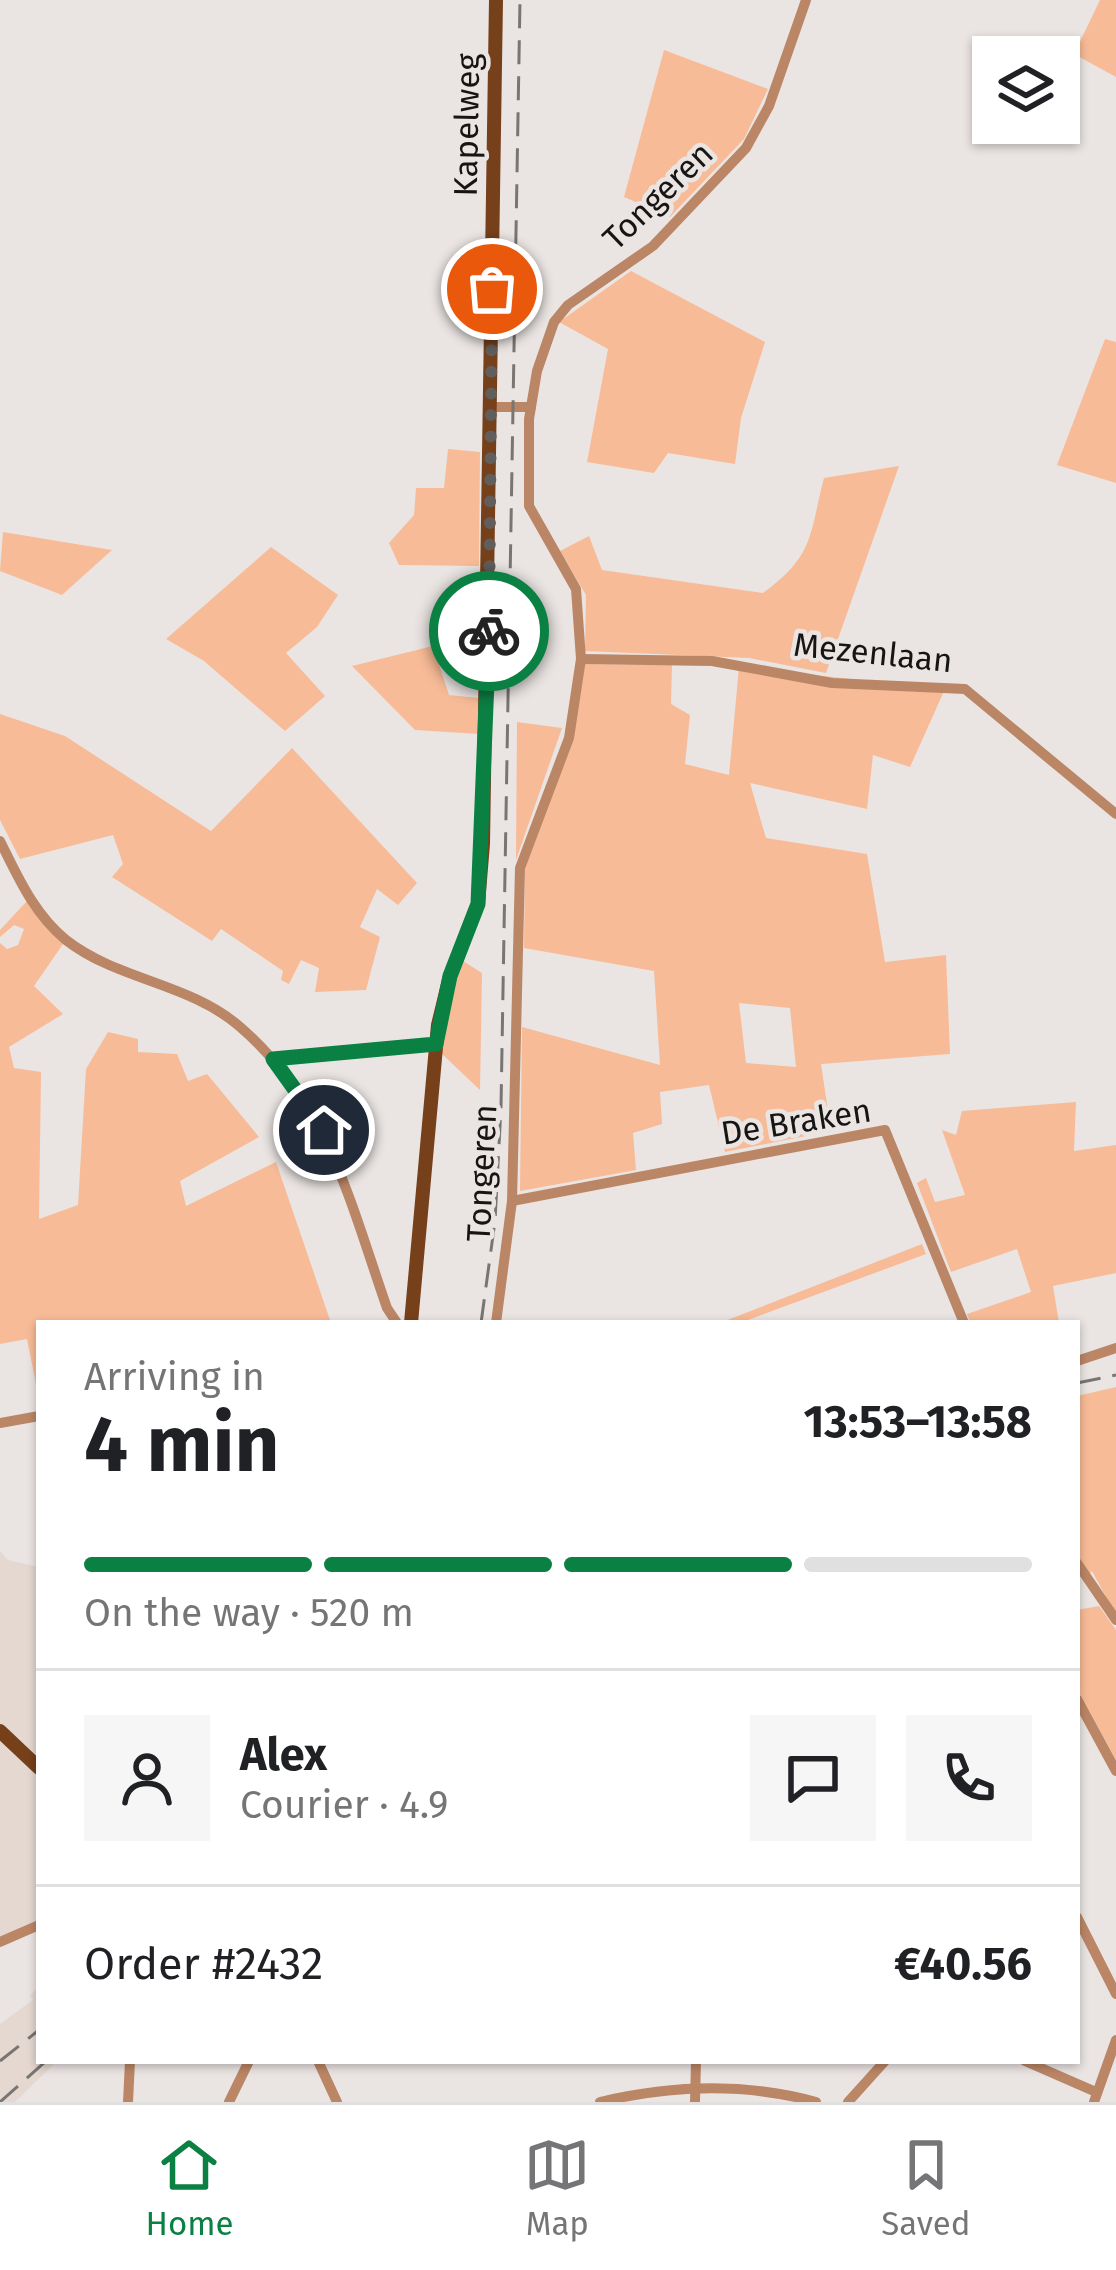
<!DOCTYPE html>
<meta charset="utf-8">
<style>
:root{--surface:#fff;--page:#f6f6f6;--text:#202124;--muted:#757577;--line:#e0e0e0;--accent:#0b8043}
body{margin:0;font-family:"Fira Sans",sans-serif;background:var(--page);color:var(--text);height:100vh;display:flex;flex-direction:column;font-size:45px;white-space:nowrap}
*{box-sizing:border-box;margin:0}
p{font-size:39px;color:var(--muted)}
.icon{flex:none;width:66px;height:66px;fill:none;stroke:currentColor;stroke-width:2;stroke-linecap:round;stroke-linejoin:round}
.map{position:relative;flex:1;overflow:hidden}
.details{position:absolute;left:36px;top:1320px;width:1044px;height:744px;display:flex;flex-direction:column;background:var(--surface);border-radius:0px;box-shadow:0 3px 9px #0004}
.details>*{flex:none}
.controls{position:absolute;left:972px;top:36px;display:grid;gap:24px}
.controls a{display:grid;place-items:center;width:108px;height:108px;border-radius:0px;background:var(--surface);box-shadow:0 3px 9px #0004;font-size:60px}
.pin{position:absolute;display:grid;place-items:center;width:102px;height:102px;color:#fff;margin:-51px;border:6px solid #fff;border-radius:50%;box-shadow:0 3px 12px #0007}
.courier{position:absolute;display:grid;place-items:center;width:120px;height:120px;margin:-60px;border:9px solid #0b8043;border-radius:50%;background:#fff;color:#222;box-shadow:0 3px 15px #0007}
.summary em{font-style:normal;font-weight:700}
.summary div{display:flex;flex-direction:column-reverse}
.summary{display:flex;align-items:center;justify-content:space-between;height:204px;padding:0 48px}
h1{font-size:78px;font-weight:700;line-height:90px}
.bar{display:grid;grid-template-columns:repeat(4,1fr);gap:18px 12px;align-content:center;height:144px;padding:0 48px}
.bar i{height:15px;border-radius:9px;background:var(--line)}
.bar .on{background:var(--accent)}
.bar p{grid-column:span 4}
.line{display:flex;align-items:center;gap:30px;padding:0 48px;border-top:3px solid var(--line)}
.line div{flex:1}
.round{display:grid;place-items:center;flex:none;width:126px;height:126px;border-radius:0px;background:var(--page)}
.tabs{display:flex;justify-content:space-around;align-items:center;height:168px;border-top:3px solid var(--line);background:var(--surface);font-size:33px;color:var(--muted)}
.tabs a{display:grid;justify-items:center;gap:6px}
.tabs .on{color:var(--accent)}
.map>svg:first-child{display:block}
.built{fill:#e4d8d1}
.green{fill:#f8bb97;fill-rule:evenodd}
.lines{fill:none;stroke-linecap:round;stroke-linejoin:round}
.minor{stroke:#bb8666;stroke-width:10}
.major{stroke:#76401b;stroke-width:14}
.rail{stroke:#787573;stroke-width:3;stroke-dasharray:24 12;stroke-linecap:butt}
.done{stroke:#615e5c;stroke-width:12;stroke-dasharray:0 21.6}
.route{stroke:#0b8043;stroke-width:15}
.labels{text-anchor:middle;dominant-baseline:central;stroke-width:9;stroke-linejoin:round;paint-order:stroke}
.street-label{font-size:33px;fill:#171514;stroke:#eae5e3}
</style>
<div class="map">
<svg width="1116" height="2102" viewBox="0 0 1116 2102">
<rect width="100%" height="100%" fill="#eae5e3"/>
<!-- built -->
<g class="built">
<polygon points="0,1551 8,1560 39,1567 39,1921 0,1939"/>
<polygon points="39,1987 39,2061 57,2061 15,2102 0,2102 0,2024 33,2000 30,1995"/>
</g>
<!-- green -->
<g class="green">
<polygon points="1100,0 1116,0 1116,77 1074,54"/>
<polygon points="664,50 768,89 744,139 670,217 624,197"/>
<polygon points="631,271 765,342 741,418 735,464 668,453 654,473 587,462 608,349 559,322"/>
<polygon points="1105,339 1116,342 1116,483 1057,465"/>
<polygon points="448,449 480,452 479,566 399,565 389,543 414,515 416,488 444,488"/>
<path d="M899,466L826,673L749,658L585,651L586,595L560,551L589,536L602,570L763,593C815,555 809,535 824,478Z"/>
<polygon points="3,532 112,550 62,595 0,571"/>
<polygon points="271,547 338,595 317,627 286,653 325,696 285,731 204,661 166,639"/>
<polygon points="433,646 449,695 479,698 479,734 415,730 352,666"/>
<path d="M585,664L672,665L671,704L690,715L685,764L729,775L739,667L945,689L910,767L873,755L867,809L750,783L766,838L867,854L885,962L946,955L950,1054L821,1064L831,1131L725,1152L709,1085L660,1092L662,1124L633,1133L636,1170L520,1191L522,1027L660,1065L654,971L524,948L525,861L571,746ZM739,1003L790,1008L796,1067L746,1063Z"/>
<polygon points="0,714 65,736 211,831 292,748 417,883 398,905 377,889 360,927 380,937 366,990 315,992 319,968 301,960 289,984 281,980 283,971 221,929 212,941 112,877 123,864 113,835 20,859 0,820"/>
<polygon points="517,722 562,728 516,860"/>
<polygon points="28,900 63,944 34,986 63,1014 9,1047 14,1068 41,1072 39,1219 78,1205 86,1069 108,1032 138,1039 138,1052 177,1054 188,1081 207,1074 259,1137 180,1181 186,1206 276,1162 331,1323 39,1323 39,1399 27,1339 0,1344 0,943 7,949 18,945 24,929 14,925 0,937 0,930"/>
<polygon points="460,959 482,973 480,1090 441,1053 447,1000"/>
<polygon points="1076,1102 1074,1151 1116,1145 1116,1273 1053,1286 1059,1323 970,1323 967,1314 1031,1292 1017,1249 951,1272 917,1183 926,1178 935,1202 965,1195 942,1130 956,1135 962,1111"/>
<polygon points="922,1244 926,1254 740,1323 720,1323"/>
<polygon points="1116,1387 1116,1615 1092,1571 1088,1576 1077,1559 1077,1396"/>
<polygon points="1099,1606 1116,1630 1116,1760 1077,1688 1077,1610"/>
</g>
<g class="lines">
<!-- minor -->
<g class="minor">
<polyline points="491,407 531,407"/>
<polyline points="581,659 712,661 832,683 965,689 1116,814"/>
<path d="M0,841C18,877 34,914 66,940C117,980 189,983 239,1026C328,1102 350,1202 387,1308L397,1323"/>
<polyline points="273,1059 436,1044"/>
<polyline points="512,1201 885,1130 964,1323"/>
<polyline points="496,1323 512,1201 520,868 569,738 581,659 576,589 529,506 529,419 537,371 554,322 568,305 653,246 746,148 769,106 806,0"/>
<polyline points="1077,1361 1116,1348"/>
<polyline points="0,1423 39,1416"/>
<polyline points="1077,1563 1116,1620"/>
<polyline points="1077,1699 1116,1771"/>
<polyline points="1077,1917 1116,1994"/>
<polyline points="0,1942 39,1925"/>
<polyline points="318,2061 337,2102"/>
<polyline points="1025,2061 1096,2092"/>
<polyline points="128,2102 130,2061"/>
<polyline points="229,2102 249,2061"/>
<path d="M600,2102C672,2085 743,2082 816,2102"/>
<polyline points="695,2102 696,2061"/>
<polyline points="848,2102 885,2061"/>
<polyline points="1094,2102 1116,2040"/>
</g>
<!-- major -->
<g class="major">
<polyline points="411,1323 438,1025 450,976 478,904 483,844 496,0"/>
<polyline points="0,1731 39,1768"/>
</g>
<!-- rail -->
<g class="rail">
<polyline points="481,1323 495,1221 501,1107 520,0"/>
<polyline points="1077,1383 1116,1375"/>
<polyline points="0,2061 39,2030"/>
<polyline points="0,2102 46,2061"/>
</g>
</g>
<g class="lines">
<!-- done -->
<polyline class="done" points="489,631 492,289"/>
<!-- route -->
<polyline class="route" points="324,1130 273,1059 436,1044 450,976 478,904 489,631"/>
</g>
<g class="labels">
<!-- street labels -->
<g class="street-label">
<text transform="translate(467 125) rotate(-89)">Kapelweg</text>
<text transform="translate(658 196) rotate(-44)">Tongeren</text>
<text transform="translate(873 653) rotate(6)">Mezenlaan</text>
<text transform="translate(796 1122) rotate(-9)">De Braken</text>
<text transform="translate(482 1173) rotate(-87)">Tongeren</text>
</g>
</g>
</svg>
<div class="controls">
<a><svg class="icon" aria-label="layers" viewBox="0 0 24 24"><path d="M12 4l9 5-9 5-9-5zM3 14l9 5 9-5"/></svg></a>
</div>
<div class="pin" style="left:492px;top:289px;background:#ea580c"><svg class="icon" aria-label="bag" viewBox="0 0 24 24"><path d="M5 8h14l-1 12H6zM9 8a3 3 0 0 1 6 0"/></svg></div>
<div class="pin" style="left:324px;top:1130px;background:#1f2937"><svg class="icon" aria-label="home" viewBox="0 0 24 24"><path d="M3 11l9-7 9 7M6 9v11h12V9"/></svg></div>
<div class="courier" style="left:489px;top:631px"><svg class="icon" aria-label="bike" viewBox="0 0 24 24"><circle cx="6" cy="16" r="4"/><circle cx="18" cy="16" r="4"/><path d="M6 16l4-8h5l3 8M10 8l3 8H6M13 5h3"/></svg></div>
<section class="details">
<div class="summary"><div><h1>4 min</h1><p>Arriving in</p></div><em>13:53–13:58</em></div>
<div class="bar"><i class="on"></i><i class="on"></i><i class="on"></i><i></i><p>On the way · 520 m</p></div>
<div class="line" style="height:216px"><a class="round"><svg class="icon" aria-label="person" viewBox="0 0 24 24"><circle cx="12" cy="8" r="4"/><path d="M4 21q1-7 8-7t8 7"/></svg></a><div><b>Alex</b><p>Courier · 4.9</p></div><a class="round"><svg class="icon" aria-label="chat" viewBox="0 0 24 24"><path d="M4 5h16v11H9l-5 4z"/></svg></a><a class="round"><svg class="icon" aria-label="phone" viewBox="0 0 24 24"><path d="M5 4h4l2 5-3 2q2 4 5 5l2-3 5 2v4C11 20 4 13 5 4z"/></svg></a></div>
<div class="line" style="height:156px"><div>Order #2432</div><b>€40.56</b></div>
</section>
</div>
<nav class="tabs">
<a class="on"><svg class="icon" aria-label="home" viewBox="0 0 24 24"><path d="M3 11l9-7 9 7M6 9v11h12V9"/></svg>Home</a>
<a><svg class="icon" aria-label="map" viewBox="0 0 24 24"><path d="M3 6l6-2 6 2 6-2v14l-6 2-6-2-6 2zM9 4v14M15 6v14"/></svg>Map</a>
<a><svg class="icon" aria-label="saved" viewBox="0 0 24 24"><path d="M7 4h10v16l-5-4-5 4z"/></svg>Saved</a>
</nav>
